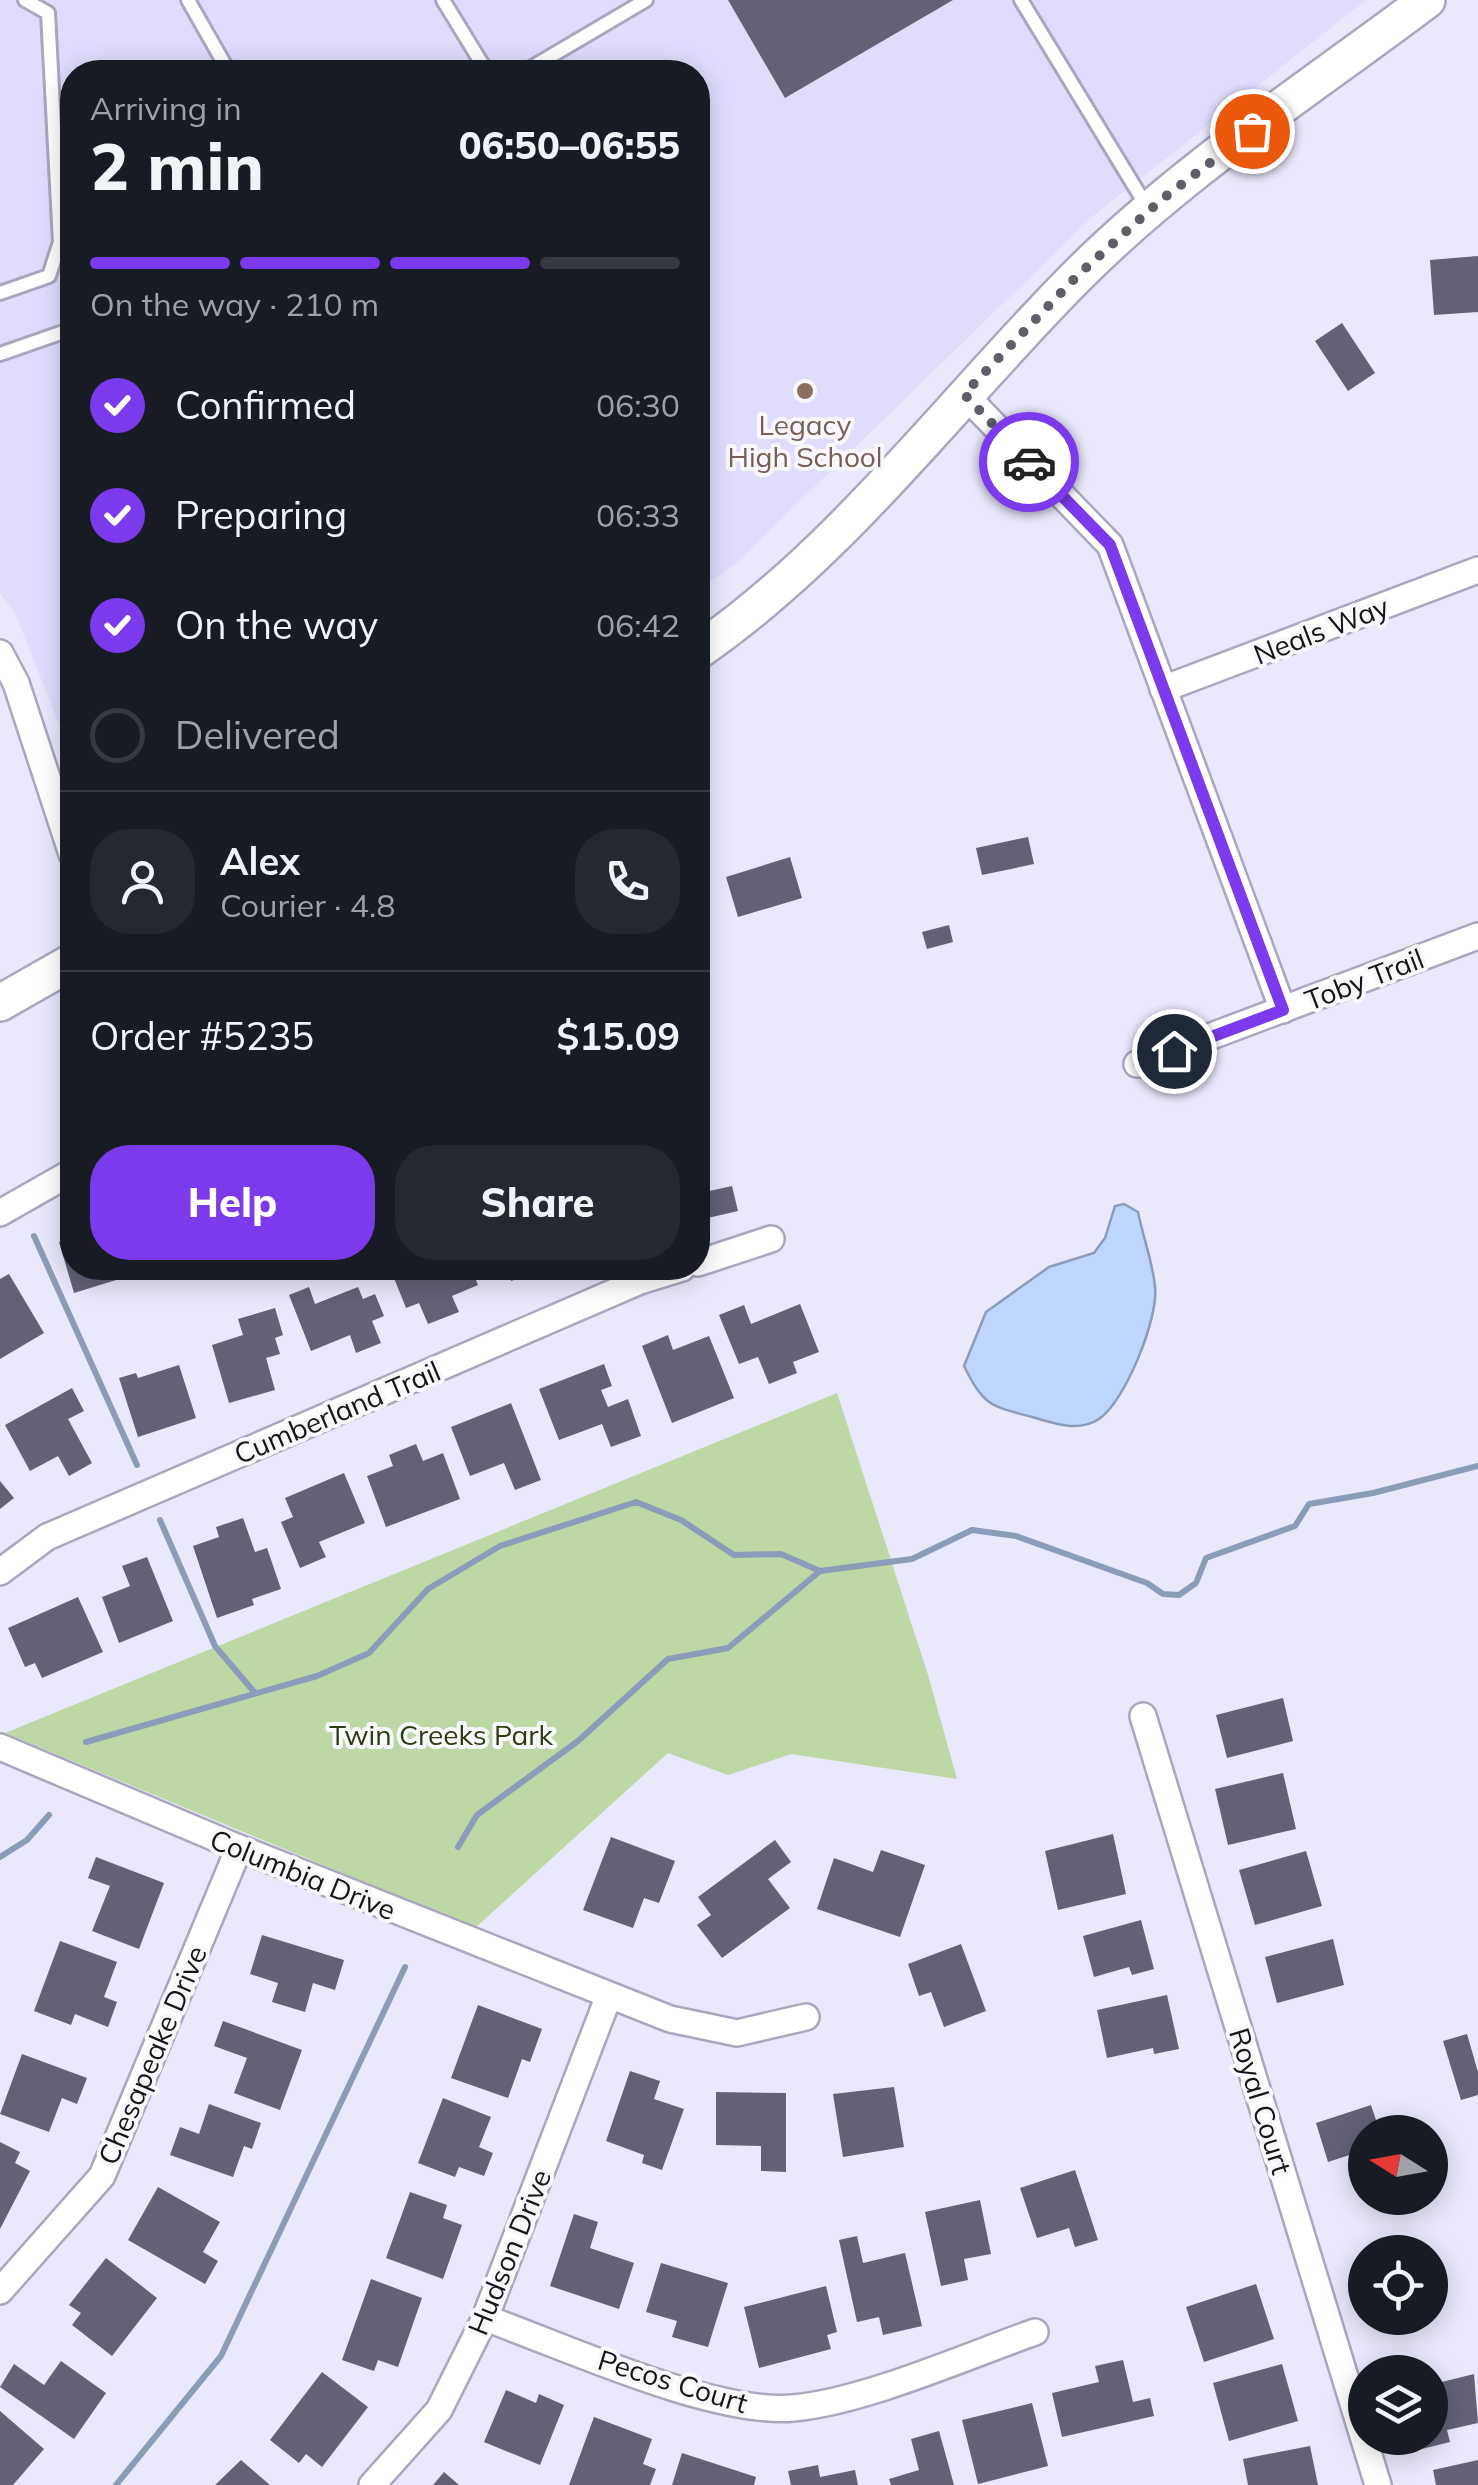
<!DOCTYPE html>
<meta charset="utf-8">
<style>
:root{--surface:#171b24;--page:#242831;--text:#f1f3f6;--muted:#9ea1a6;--line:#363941;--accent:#7c3aed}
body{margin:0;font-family:Mulish,sans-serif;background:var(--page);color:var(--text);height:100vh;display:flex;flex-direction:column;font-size:38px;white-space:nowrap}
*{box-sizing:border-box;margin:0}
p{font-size:32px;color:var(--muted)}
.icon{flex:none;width:55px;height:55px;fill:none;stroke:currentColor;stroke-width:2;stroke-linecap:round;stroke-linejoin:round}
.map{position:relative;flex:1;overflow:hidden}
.drawer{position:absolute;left:60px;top:60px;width:650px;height:1220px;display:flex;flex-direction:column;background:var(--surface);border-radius:40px;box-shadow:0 5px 25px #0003}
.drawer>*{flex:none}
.needle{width:65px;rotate:281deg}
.controls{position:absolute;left:1348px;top:2115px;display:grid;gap:20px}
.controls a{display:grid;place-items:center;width:100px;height:100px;border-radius:50%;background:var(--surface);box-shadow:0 5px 25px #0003;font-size:50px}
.pin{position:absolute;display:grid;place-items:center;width:85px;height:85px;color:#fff;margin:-42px;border:5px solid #fff;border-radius:50%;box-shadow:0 2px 10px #0007}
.courier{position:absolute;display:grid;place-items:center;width:100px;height:100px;margin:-50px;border:8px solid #7c3aed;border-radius:50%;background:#fff;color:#222;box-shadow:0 2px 12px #0007}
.headline em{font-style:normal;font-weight:800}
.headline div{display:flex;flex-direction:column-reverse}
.headline{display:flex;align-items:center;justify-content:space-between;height:170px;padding:0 30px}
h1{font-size:65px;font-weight:800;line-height:75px}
.bar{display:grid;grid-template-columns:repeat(4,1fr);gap:15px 10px;align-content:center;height:120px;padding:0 30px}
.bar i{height:12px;border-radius:8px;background:var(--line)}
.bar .active{background:var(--accent)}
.bar p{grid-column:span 4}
.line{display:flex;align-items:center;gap:25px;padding:0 30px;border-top:2px solid var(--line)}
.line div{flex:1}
.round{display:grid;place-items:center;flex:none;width:105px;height:105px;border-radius:40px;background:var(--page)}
ol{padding:0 30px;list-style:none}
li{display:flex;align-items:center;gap:30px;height:110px}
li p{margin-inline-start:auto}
li .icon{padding:10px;border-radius:50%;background:var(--accent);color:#fff;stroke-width:4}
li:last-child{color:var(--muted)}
li i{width:55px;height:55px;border:5px solid var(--line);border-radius:50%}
.button{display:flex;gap:20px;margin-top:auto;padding:20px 30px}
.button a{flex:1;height:115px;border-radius:40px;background:var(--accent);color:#fff;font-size:40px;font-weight:800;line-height:115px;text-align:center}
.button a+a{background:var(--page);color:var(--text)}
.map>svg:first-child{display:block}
.built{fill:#e0dcfd}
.green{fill:#bdd7a5}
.water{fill:#bed5fd;stroke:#8b9bba;stroke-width:2.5}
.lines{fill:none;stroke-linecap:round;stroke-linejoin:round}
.stream{stroke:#8b9bba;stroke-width:6}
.building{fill:#636176}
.lane-casing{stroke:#a9a6be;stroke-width:18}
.street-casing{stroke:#a9a6be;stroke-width:30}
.secondary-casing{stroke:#a9a6be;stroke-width:40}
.lane{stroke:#fff;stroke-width:12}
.street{stroke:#fff;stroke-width:25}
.secondary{stroke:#fff;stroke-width:35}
.done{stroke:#605e6b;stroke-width:10;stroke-dasharray:0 18}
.route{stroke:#7c3aed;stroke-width:12}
.education-dot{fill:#8d6e63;stroke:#f8f7fc;stroke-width:4}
.labels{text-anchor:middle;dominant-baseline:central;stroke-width:8;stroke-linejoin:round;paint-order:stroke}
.education-label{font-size:28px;fill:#785e54;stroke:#f8f7fc}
.street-label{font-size:28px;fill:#15141d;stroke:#f8f7fc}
.park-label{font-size:28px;fill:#283e0c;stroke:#f8f7fc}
</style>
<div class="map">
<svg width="1478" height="2485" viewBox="0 0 1478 2485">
<rect width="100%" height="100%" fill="#eae8fc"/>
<!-- built -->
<polygon class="built" points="0,0 1366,0 1092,217 734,565 698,590 698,72 72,72 72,757 15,613 0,593"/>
<!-- green -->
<polygon class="green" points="837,1393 928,1675 957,1779 791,1754 728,1775 668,1753 475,1928 5,1733"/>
<!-- water -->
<path class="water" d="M1124,1204L1138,1212C1143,1237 1153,1263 1155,1287C1159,1317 1125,1402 1099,1419C1078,1433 1054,1423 1032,1417C990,1406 984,1406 964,1366L986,1312L1049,1267L1094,1253L1105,1238L1115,1206Z"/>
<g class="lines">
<!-- stream -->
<g class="stream">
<polyline points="34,1236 137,1465"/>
<polyline points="160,1520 215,1646 255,1693"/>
<polyline points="86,1742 317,1676 369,1653 428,1589 500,1546 636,1502 681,1520 734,1555 781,1554 820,1571 912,1559 972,1530 1016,1536 1147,1583 1163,1594 1179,1595 1196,1583 1206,1558 1295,1526 1309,1504 1373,1493 1478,1466"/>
<polyline points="458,1847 477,1815 578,1741 668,1659 728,1648 820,1571"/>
<polyline points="0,1857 27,1840 49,1815"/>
<polyline points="116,2485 221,2356 405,1967"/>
</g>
</g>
<!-- building -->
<g class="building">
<polygon points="728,0 953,0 785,98"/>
<polygon points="1478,256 1478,312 1434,315 1430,260"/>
<polygon points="1342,323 1375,373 1348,391 1315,341"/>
<polygon points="1028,837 1034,864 982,875 976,848"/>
<polygon points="790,857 802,898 738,917 726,877"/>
<polygon points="949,925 953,942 927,949 922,932"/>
<polygon points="699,1166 705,1192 732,1186 738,1211 699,1220"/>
<polygon points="72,1238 72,1268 155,1268 74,1293 59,1242"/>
<polygon points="390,1268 471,1268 478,1285 452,1296 459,1312 428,1324 419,1303 406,1308"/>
<polygon points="507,1268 552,1268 511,1281"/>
<polygon points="9,1274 44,1333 0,1359 0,1279"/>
<polygon points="309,1287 315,1304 358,1287 363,1299 375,1294 384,1316 372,1321 381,1343 356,1353 350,1335 311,1351 289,1295"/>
<polygon points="800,1304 819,1352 793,1362 797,1373 769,1384 758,1357 739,1364 719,1315 744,1305 751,1324"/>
<polygon points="275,1308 283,1335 275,1338 280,1354 266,1358 275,1390 229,1403 212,1345 243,1335 238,1319"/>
<polygon points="668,1335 673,1350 709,1336 734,1398 672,1423 642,1346"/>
<polygon points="604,1364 612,1386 601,1390 608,1407 628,1399 641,1436 611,1447 602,1424 559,1440 539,1389"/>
<polygon points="179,1365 196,1418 138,1437 119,1378 136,1373 138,1378"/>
<polygon points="72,1388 84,1411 68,1419 92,1463 69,1476 58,1456 30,1471 5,1425"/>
<polygon points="511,1403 541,1480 515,1490 504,1463 470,1476 451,1427"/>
<polygon points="416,1444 423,1461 443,1453 460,1499 386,1527 367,1476 393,1466 389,1455"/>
<polygon points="344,1473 365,1523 319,1542 326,1557 300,1568 281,1522 293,1517 285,1498"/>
<polygon points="0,1481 14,1498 0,1509"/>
<polygon points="243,1518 255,1552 267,1548 281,1589 252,1599 254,1605 217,1618 193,1546 219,1537 216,1527"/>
<polygon points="147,1557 173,1621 119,1643 102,1597 130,1586 122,1566"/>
<polygon points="78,1597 103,1652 42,1678 35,1663 25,1667 8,1628"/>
<polygon points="1283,1698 1293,1741 1227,1758 1216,1715"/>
<polygon points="1283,1773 1296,1829 1228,1845 1215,1789"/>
<polygon points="1113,1834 1126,1894 1058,1910 1045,1851"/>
<polygon points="611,1837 675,1861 659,1903 644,1898 633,1928 583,1910"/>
<polygon points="775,1840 791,1862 768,1879 790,1908 722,1958 697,1925 711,1915 698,1897"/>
<polygon points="881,1850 925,1865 900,1937 817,1909 834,1858 873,1872"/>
<polygon points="1306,1851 1322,1906 1255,1925 1239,1870"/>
<polygon points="96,1857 164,1883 139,1949 92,1931 110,1886 88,1878"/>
<polygon points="1141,1920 1154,1969 1132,1975 1129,1967 1094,1977 1083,1936"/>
<polygon points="262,1935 344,1960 335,1990 313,1983 305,2012 272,2002 278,1983 250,1974"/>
<polygon points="1333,1939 1344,1985 1277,2003 1265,1957"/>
<polygon points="60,1941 117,1962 104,1997 117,2002 108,2027 75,2014 71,2025 34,2011"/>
<polygon points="961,1944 986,2011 944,2027 931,1992 919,1996 908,1964"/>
<polygon points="1167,1995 1179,2049 1154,2054 1153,2048 1107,2058 1097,2010"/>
<polygon points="478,2005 542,2029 530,2062 522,2059 508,2098 451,2078"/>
<polygon points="223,2021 302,2050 280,2110 234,2093 247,2058 214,2046"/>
<polygon points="1467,2034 1478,2072 1478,2095 1461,2100 1443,2041"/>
<polygon points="22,2054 87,2078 77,2104 62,2098 49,2132 0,2114"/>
<polygon points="630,2071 660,2081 654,2099 684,2109 662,2170 642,2163 644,2155 606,2141"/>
<polygon points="894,2087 904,2147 843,2157 833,2094"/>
<polygon points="716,2092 786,2093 786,2172 761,2171 761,2146 716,2145"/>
<polygon points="443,2098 491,2117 479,2147 493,2153 484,2176 459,2167 455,2177 418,2163"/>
<polygon points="209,2104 261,2123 252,2149 244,2146 233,2177 170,2155 180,2127 199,2134"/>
<polygon points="1371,2105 1380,2132 1365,2132 1365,2150 1328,2162 1316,2123"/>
<polygon points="0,2142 20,2152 15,2163 30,2171 0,2229"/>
<polygon points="1075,2170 1098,2240 1075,2247 1069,2228 1037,2238 1020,2188"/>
<polygon points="158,2187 220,2222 203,2252 218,2261 205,2284 128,2240"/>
<polygon points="410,2192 447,2205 443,2218 462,2225 443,2279 386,2258"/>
<polygon points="980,2200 991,2254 964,2259 968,2280 941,2286 925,2212"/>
<polygon points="574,2214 598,2222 590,2248 634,2263 619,2309 550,2286"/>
<polygon points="857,2236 863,2263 905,2253 922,2326 883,2335 879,2317 857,2322 839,2240"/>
<polygon points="106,2258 157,2298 112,2356 72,2325 81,2313 69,2305"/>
<polygon points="661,2263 728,2283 708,2347 672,2337 677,2321 646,2312"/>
<polygon points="371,2279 422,2298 398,2367 378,2360 374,2371 342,2360"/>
<polygon points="1256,2284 1274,2339 1204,2362 1186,2307"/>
<polygon points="826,2286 837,2332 827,2335 831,2349 759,2368 744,2307"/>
<polygon points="1123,2360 1133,2402 1150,2398 1154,2416 1062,2437 1052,2393 1099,2382 1095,2366"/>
<polygon points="61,2361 106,2393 74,2439 0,2387 14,2364 44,2385"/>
<polygon points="1282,2364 1298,2421 1229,2441 1213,2383"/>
<polygon points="322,2372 368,2407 322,2467 306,2454 299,2463 270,2440"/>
<polygon points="1474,2374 1478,2423 1447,2430 1450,2442 1418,2450 1415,2438 1430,2438 1430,2385"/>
<polygon points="506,2390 536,2403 539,2394 564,2405 540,2465 484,2442"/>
<polygon points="1032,2403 1048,2466 978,2484 962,2420"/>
<polygon points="0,2411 44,2449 13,2485 0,2485"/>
<polygon points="594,2417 652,2439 643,2464 656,2469 650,2485 569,2485"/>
<polygon points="939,2431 954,2485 891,2485 889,2479 919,2470 911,2439"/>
<polygon points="1310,2446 1318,2485 1248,2485 1243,2459"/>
<polygon points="682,2453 756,2477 754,2485 672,2485"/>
<polygon points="241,2460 270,2485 215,2485"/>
<polygon points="1478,2460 1478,2485 1436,2485 1433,2470"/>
<polygon points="818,2465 820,2477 855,2470 858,2485 791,2485 788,2471"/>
<polygon points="444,2472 459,2485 433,2485"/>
</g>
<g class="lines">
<defs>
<g id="lane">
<polyline points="188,0 229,72"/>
<polyline points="443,0 487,72"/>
<polyline points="1021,0 1147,207"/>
<polyline points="524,72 646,0"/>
<polyline points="0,293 49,276 60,242 48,13 25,0"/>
<polyline points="0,354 72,329"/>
</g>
<g id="street">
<polyline points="964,394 1110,545 1283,1010"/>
<polyline points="0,653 16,683 72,854"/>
<polyline points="1163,689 1478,570"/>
<polyline points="1137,1064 1478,936"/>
<polyline points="0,1213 72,1172"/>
<polyline points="698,1263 771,1239"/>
<polyline points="0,1572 47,1537 640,1281 682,1268"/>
<polyline points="1143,1716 1378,2485"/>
<polyline points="0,1747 239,1848 670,2019 737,2033 806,2017"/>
<polyline points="0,2291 102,2176 239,1848"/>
<path d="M485,2318C566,2347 713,2415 793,2408C863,2402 967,2356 1035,2332"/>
<polyline points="372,2485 439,2410 485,2318 608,1998"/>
</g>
<g id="secondary">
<path d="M698,651C843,551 952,402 1075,278C1180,172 1309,89 1427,0"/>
<polyline points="0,1003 72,962"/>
</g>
</defs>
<!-- lane casing -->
<use href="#lane" class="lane-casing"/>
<!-- street casing -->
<use href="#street" class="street-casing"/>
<!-- secondary casing -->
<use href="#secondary" class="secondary-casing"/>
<!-- lane -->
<use href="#lane" class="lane"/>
<!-- street -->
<use href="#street" class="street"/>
<!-- secondary -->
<use href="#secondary" class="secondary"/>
</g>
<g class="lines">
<!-- done -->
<polyline class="done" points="1029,462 964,394 1078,275 1161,200 1252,131"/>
<!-- route -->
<polyline class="route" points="1029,462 1110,545 1283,1010 1174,1051"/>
</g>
<!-- markers -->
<circle class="education-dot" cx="805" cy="391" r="10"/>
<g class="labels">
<!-- education labels -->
<g class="education-label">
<text x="805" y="424">Legacy<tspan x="805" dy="32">High School</tspan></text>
</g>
<!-- street labels -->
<g class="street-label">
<text transform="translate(1321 630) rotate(-21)">Neals Way</text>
<text transform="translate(1364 979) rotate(-21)">Toby Trail</text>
<text transform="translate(337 1412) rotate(-23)">Cumberland Trail</text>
<text transform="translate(303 1874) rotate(22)">Columbia Drive</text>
<text transform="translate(152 2055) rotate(-67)">Chesapeake Drive</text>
<text transform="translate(1261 2101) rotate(73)">Royal Court</text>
<text transform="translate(509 2252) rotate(-68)">Hudson Drive</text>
<text transform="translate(673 2381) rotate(17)">Pecos Court</text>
</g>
<!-- park labels -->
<g class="park-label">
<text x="441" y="1734">Twin Creeks Park</text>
</g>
</g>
</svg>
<div class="controls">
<a><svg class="needle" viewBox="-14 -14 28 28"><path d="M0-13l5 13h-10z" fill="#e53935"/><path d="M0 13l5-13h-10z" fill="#9ea1a6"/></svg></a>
<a><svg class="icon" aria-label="locate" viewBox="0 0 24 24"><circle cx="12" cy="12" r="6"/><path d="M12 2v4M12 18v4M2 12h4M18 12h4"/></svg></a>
<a><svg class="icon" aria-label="layers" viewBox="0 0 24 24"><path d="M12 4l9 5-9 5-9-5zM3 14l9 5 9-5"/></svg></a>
</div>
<div class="pin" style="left:1252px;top:131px;background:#ea580c"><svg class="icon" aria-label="bag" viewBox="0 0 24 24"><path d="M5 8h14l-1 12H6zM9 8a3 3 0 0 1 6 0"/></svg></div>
<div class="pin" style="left:1174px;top:1051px;background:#1f2937"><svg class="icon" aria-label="home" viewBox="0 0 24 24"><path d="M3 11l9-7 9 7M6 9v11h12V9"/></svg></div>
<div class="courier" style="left:1029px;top:462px"><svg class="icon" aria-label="car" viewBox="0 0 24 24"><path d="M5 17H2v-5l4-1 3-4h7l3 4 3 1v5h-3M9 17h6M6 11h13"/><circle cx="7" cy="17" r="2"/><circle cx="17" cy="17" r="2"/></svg></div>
<section class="drawer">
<div class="headline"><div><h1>2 min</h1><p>Arriving in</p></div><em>06:50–06:55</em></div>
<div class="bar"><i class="active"></i><i class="active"></i><i class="active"></i><i></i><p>On the way · 210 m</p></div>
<ol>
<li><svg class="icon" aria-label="check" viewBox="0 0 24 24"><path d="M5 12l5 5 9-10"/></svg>Confirmed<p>06:30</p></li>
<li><svg class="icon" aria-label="check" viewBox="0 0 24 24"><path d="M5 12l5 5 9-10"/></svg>Preparing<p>06:33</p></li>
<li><svg class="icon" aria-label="check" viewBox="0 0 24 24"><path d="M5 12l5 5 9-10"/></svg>On the way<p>06:42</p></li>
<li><i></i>Delivered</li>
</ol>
<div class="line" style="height:180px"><a class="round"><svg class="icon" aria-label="person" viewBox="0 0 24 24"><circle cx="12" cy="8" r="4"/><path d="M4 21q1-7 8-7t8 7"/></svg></a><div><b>Alex</b><p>Courier · 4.8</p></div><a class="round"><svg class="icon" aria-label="phone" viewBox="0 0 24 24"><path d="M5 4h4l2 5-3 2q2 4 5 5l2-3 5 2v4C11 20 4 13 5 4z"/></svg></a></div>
<div class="line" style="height:130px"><div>Order #5235</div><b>$15.09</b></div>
<div class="button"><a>Help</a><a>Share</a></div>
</section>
</div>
